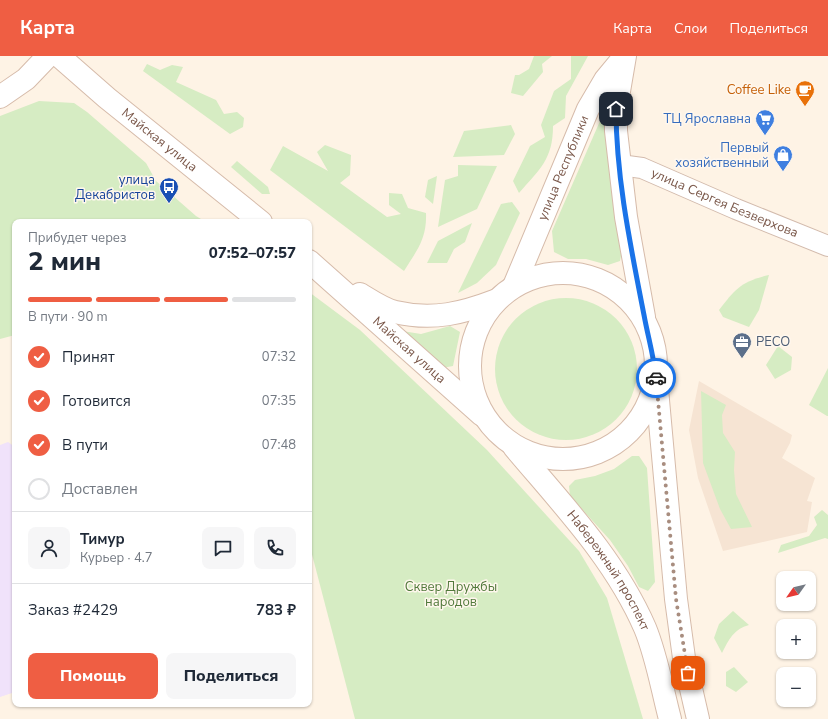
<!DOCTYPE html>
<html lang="ru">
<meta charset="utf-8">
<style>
:root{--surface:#fff;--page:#f6f6f7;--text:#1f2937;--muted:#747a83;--line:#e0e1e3;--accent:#ef5e43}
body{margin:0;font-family:"Nunito Sans",sans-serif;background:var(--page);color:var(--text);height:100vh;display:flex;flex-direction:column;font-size:15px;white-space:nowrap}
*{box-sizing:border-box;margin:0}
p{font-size:13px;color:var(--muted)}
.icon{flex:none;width:22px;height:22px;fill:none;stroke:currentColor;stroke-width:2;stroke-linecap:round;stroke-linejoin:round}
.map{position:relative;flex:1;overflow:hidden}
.side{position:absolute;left:12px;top:163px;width:300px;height:488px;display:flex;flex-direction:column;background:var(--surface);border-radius:8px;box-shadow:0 1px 3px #0004}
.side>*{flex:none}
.needle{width:26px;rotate:236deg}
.tools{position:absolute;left:776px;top:515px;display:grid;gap:8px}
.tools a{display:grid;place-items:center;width:40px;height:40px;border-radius:8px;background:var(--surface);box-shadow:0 1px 3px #0004;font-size:20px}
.pin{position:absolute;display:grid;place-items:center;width:34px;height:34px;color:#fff;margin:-17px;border-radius:8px;box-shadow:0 2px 6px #0006}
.courier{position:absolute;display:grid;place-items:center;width:40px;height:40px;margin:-20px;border:3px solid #1a73e8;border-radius:50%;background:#fff;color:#222;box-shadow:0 1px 5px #0007}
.headline em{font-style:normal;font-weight:800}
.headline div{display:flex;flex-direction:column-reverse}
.headline{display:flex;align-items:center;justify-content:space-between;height:68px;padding:0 16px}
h1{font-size:26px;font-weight:800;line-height:30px}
.bar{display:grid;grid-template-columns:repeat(4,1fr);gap:6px 4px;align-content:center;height:48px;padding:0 16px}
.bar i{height:5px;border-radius:3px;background:var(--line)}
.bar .active{background:var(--accent)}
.bar p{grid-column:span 4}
.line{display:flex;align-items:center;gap:10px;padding:0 16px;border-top:1px solid var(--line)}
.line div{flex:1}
.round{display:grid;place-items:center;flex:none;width:42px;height:42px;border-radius:8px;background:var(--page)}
ol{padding:0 16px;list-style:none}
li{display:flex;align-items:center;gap:12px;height:44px}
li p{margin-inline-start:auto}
li .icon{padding:4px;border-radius:50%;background:var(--accent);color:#fff;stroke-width:4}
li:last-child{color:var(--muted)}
li i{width:22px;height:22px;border:2px solid var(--line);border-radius:50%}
.action{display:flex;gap:8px;margin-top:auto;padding:8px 16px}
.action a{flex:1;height:46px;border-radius:8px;background:var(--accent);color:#fff;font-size:16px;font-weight:800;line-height:46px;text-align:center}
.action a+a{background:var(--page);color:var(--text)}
header{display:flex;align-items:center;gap:24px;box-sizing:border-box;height:56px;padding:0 20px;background:var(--accent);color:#fff}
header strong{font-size:19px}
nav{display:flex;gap:22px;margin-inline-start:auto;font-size:14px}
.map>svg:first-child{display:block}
.residential{fill:#f6e4d3}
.education{fill:#f0e2fa}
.green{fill:#d6ecc3}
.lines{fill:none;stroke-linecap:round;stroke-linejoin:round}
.street-casing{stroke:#d3bbad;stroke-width:22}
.secondary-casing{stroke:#d6bbaa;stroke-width:24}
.street{stroke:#fff;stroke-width:20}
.secondary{stroke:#fff;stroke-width:22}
.done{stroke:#a88d7f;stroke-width:4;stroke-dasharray:0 7.2}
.route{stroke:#1a73e8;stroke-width:5}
.labels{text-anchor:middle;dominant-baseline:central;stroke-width:3;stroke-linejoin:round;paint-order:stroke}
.food-label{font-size:13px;fill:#c56008;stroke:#fff7ed;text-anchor:end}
.shop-label{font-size:13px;fill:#366cbe;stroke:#fff7ed;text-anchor:end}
.street-label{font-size:13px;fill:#795648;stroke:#fff7ed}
.transit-label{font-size:13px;fill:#164399;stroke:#fff7ed;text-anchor:end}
.service-label{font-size:13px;fill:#4e5e75;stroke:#fff7ed;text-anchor:start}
.park-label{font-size:13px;fill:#527a3c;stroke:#fff7ed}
</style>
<header>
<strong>Карта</strong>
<nav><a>Карта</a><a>Слои</a><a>Поделиться</a></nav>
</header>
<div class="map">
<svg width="828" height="663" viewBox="0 0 828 663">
<rect width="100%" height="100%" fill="#fef3e5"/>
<!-- residential -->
<polygon class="residential" points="699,325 792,379 790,387 782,402 815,422 807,445 812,446 807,476 723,495 698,422 689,374"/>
<!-- education -->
<polygon class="education" points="8,386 15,391 15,636 0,641 0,389"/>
<!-- green -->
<g class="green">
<polygon points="534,0 552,0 542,8 543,16 523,40 511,37 515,19 519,19 529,13"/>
<path d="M571,0H588L566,40L565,62L553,70C553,103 540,113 519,137L513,125L530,90L545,81L541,69L554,35L571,23Z"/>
<polygon points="147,8 160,14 172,9 183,11 176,26 216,44 224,58 237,56 244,62 243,71 230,78 143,15"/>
<polygon points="39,45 74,47 87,56 146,107 156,125 196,160 206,166 15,166 15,279 0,283 0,60"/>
<polygon points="600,65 604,67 622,195 620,205 608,209 586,203 568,203 554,196 552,175"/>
<polygon points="511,69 515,78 504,99 453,101 464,75"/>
<path d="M325,89L351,99L350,119L340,127L387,161L401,158L389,149V137L402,138L408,152L426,157C427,183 417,194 404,215L270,114L283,90L328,115L317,96Z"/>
<polygon points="237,105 268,131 270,138 262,138 231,111"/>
<polygon points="458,109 497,110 477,153 438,171 445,124 458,120"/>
<polygon points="437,120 433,148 425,141 428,124"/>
<polygon points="512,146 520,157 496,209 477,227 458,237 501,148"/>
<polygon points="472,167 465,186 454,193 447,207 427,207 438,185"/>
<path d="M769,219L759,254L749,271L723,261L719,254C735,233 742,225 769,219Z"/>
<polygon points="309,236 360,274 487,394 579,495 607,542 643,663 355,663 309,487"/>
<circle cx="566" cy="313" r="71"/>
<polygon points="450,270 460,276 453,310 442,312 396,274 421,278"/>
<polygon points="778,290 792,301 791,314 775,323 766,309"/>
<polygon points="828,312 828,360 827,360 809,349"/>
<polygon points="701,335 726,349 722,359 723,377 735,396 734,414 736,438 752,471 731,473 720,453 703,407"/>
<polygon points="632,400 639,400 647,412 655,526 648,535 639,531 628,510 610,484 570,440 569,430 575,424 595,420 614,413"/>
<polygon points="822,454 828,459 828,483 825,482 778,497 781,489 809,480 817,469 814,461"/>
<path d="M733,555L749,569C734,573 729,583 722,597L714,582L719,568Z"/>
<polygon points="734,611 748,626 736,636 726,630 726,616"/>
</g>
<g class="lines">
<defs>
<g id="street">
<path id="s1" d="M620,109L642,112L736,153L828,190"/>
</g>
<g id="secondary">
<path id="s2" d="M59,0L107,42L261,166"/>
<polyline points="625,0 616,53 616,75 626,161 644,261"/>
<polyline points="0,41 26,23 48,0"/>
<path id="s3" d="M309,205L482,359"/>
<circle cx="563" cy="310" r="93"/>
<path id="s4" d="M514,230L588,53L605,24L624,1"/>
<path d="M360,238C370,244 383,253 395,256C433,265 463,257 497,244"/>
<polyline points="657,333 676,543 684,602 698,663"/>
<path id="s5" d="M514,391C562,448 615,503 645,572C657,601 662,633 670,663"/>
</g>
</defs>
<!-- street casing -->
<use href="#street" class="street-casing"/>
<!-- secondary casing -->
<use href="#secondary" class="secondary-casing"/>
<!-- street -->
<use href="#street" class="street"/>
<!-- secondary -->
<use href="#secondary" class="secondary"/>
</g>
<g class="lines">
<!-- done -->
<polyline class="done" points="656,322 676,543 688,617"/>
<!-- route -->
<path class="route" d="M616,53C616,122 631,192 644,259C648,281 654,301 656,322"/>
</g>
<!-- icons -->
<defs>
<symbol id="cafe-pin" viewBox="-11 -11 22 30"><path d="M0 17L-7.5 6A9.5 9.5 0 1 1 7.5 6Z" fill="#e8710a" stroke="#fff7ed"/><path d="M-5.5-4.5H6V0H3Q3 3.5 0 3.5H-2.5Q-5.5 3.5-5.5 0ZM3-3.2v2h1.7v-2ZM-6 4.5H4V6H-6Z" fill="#fff"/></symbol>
<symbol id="supermarket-pin" viewBox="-11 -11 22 30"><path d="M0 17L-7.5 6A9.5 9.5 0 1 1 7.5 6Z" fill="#3f7fe0" stroke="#fff7ed"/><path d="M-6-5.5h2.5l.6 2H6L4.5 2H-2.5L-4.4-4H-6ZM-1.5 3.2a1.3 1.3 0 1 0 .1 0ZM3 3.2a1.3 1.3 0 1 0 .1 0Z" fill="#fff"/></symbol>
<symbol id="shop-pin" viewBox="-11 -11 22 30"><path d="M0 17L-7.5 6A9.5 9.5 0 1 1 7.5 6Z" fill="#3f7fe0" stroke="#fff7ed"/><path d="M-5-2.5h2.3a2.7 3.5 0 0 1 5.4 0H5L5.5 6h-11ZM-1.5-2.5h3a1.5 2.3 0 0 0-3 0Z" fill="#fff"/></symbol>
<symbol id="bus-pin" viewBox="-11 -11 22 30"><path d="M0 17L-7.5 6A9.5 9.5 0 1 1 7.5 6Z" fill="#1a4fb4" stroke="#fff7ed"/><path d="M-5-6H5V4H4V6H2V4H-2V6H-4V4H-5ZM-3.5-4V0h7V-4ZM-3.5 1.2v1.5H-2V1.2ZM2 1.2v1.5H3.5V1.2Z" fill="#fff"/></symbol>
<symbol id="office-pin" viewBox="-11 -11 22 30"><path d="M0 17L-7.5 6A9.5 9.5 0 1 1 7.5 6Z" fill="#5c6f8a" stroke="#fff7ed"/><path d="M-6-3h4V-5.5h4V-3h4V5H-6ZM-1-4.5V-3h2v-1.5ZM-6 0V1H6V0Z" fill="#fff"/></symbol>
</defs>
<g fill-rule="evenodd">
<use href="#cafe-pin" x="794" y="23" width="22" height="30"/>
<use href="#supermarket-pin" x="754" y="52" width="22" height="30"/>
<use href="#shop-pin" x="772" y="88" width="22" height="30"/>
<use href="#bus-pin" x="158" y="120" width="22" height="30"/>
<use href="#office-pin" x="731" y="275" width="22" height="30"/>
</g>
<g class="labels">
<!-- food labels -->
<g class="food-label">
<text x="791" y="34">Coffee Like</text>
</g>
<!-- shop labels -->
<g class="shop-label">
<text x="751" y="63">ТЦ Ярославна</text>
<text x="769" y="92">Первый<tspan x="769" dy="15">хозяйственный</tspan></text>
</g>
<!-- street labels -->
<g class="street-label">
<text stroke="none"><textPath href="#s2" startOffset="131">Майская улица</textPath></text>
<text stroke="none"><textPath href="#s4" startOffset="128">улица Республики</textPath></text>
<text stroke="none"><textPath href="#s1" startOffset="112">улица Сергея Безверхова</textPath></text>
<text stroke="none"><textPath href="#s3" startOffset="134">Майская улица</textPath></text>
<text stroke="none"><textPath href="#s5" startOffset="156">Набережный проспект</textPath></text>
</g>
<!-- transit labels -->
<g class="transit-label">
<text x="155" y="124">улица<tspan x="155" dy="15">Декабристов</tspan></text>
</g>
<!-- service labels -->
<g class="service-label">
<text x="756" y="286">РЕСО</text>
</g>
<!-- park labels -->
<g class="park-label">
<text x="451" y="531">Сквер Дружбы<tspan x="451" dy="15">народов</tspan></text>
</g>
</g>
</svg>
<div class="tools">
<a><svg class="needle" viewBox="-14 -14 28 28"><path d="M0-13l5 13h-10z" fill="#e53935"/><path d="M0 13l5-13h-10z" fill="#747a83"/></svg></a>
<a>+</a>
<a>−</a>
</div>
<div class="pin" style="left:688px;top:617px;background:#ea580c"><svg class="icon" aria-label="bag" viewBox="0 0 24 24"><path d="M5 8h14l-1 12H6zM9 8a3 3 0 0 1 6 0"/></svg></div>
<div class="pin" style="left:616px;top:53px;background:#1f2937"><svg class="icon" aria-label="home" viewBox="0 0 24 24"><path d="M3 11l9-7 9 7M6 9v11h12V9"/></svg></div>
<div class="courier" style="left:656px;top:322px"><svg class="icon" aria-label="car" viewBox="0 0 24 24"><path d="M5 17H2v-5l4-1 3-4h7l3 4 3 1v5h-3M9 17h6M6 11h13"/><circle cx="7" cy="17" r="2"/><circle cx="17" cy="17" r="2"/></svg></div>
<section class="side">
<div class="headline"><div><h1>2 мин</h1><p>Прибудет через</p></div><em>07:52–07:57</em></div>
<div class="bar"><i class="active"></i><i class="active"></i><i class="active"></i><i></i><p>В пути · 90 m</p></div>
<ol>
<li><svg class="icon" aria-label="check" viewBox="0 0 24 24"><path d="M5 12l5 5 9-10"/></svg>Принят<p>07:32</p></li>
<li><svg class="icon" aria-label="check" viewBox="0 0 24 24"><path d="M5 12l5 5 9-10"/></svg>Готовится<p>07:35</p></li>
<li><svg class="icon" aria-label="check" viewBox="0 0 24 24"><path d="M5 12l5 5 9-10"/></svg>В пути<p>07:48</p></li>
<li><i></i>Доставлен</li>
</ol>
<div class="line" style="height:72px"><a class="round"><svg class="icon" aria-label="person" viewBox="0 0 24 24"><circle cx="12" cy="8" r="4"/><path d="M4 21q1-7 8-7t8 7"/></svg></a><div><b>Тимур</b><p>Курьер · 4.7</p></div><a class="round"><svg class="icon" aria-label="chat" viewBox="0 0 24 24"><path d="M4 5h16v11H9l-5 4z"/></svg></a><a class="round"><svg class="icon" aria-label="phone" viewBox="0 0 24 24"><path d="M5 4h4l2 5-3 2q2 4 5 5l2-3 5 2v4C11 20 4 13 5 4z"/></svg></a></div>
<div class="line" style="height:52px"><div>Заказ #2429</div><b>783 ₽</b></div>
<div class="action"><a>Помощь</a><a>Поделиться</a></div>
</section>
</div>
